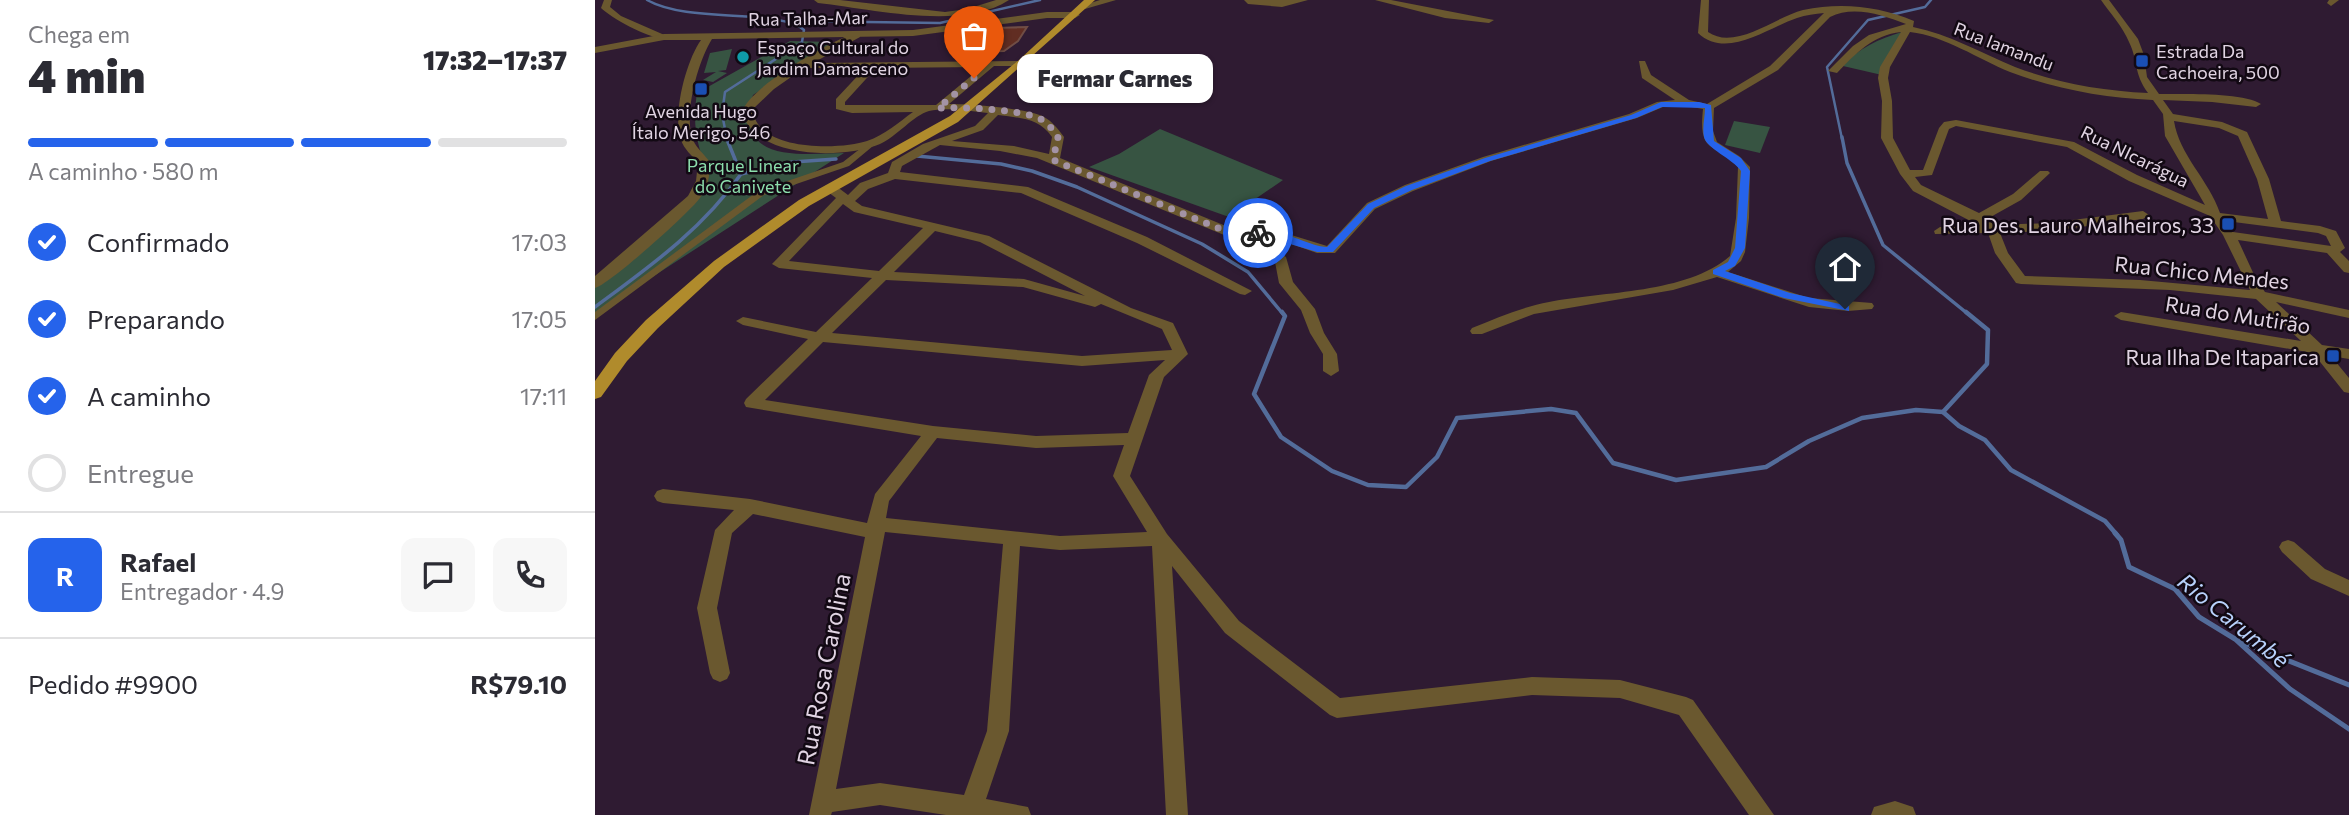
<!DOCTYPE html>
<html lang="pt">
<meta charset="utf-8">
<style>
:root{--surface:#fff;--page:#f7f7f7;--text:#2b2b33;--muted:#7c7c81;--line:#e1e1e2;--accent:#2563eb}
body{margin:0;font-family:Commissioner,sans-serif;background:var(--page);color:var(--text);height:100vh;display:flex;flex-direction:column;font-size:26px;white-space:nowrap}
*{box-sizing:border-box;margin:0}
p{font-size:23px;color:var(--muted)}
.icon{flex:none;width:38px;height:38px;fill:none;stroke:currentColor;stroke-width:2;stroke-linecap:round;stroke-linejoin:round}
.map{position:relative;flex:1;overflow:hidden}
.panel{display:flex;flex-direction:column;background:var(--surface);width:595px}
.panel>*{flex:none}
.pin{position:absolute;display:grid;place-items:center;width:60px;height:60px;color:#fff;margin:-72px -30px;border-radius:50% 50% 50% 0;rotate:-45deg;box-shadow:0 0 7px #0007}
.pin .icon{rotate:45deg}
.courier{position:absolute;display:grid;place-items:center;width:70px;height:70px;margin:-35px;border:5px solid #2563eb;border-radius:50%;background:#fff;color:#222;box-shadow:0 2px 9px #0007}
.bubble{position:absolute;height:49px;border-radius:14px;background:var(--surface);box-shadow:0 2px 5px #0004;font-size:23px;font-weight:800;line-height:49px;text-align:center}
.summary em{font-style:normal;font-weight:800}
.summary div{display:flex;flex-direction:column-reverse}
.summary{display:flex;align-items:center;justify-content:space-between;height:119px;padding:0 28px}
h1{font-size:46px;font-weight:800;line-height:52px}
.bar{display:grid;grid-template-columns:repeat(4,1fr);gap:10px 7px;align-content:center;height:84px;padding:0 28px}
.bar i{height:9px;border-radius:5px;background:var(--line)}
.bar .selected{background:var(--accent)}
.bar p{grid-column:span 4}
.line{display:flex;align-items:center;gap:18px;padding:0 28px;border-top:2px solid var(--line)}
.line div{flex:1}
.round{display:grid;place-items:center;flex:none;width:74px;height:74px;border-radius:14px;background:var(--page)}
ol{padding:0 28px;list-style:none}
li{display:flex;align-items:center;gap:21px;height:77px}
li p{margin-inline-start:auto}
li .icon{padding:7px;border-radius:50%;background:var(--accent);color:#fff;stroke-width:4}
li:last-child{color:var(--muted)}
li i{width:38px;height:38px;border:4px solid var(--line);border-radius:50%}
main{display:flex;flex:1;min-height:0}
.map>svg:first-child{display:block}
.green{fill:#375442}
.lines{fill:none;stroke-linecap:round;stroke-linejoin:round}
.stream-far3{stroke:#536c9a;stroke-width:2.5}
.stream-far2{stroke:#536c9a;stroke-width:3.5}
.stream-far1{stroke:#536c9a;stroke-width:4.5}
.stream{stroke:#536c9a;stroke-width:5}
.building{fill:#612d22;stroke:#704d45;stroke-width:2}
.pedestrian{fill:#6a582f;fill-rule:evenodd}
.minor{fill:#6a582f;fill-rule:evenodd}
.tertiary{fill:#6a582f;fill-rule:evenodd}
.primary{fill:#b08b2c;fill-rule:evenodd}
.route{fill:#2563eb}
.done{stroke:#a393a5;stroke-width:7;stroke-dasharray:0 12.6}
.culture-dot{fill:#0f9aa8;stroke:#120913;stroke-width:2.5}
.transit-dot{fill:#1a4fb4;stroke:#120913;stroke-width:2.5}
.labels{text-anchor:middle;dominant-baseline:central;stroke-width:5;stroke-linejoin:round;paint-order:stroke}
.far-street-label{font-size:18px;fill:#e1d4e3;stroke:#120913}
.far-poi-label{font-size:18px;fill:#e1d4e3;stroke:#120913;text-anchor:start}
.far-park-label{font-size:18px;fill:#8cdeac;stroke:#120913}
.poi-label{font-size:21px;fill:#e1d4e3;stroke:#120913;text-anchor:end}
.street-label{font-size:21px;fill:#e1d4e3;stroke:#120913}
.water-label{font-size:23px;font-style:italic;fill:#b8d1fb;stroke:#120913}
.near-street-label{font-size:24px;fill:#e1d4e3;stroke:#120913}
</style>
<main>
<section class="panel">
<div class="summary"><div><h1>4 min</h1><p>Chega em</p></div><em>17:32–17:37</em></div>
<div class="bar"><i class="selected"></i><i class="selected"></i><i class="selected"></i><i></i><p>A caminho · 580 m</p></div>
<ol>
<li><svg class="icon" aria-label="check" viewBox="0 0 24 24"><path d="M5 12l5 5 9-10"/></svg>Confirmado<p>17:03</p></li>
<li><svg class="icon" aria-label="check" viewBox="0 0 24 24"><path d="M5 12l5 5 9-10"/></svg>Preparando<p>17:05</p></li>
<li><svg class="icon" aria-label="check" viewBox="0 0 24 24"><path d="M5 12l5 5 9-10"/></svg>A caminho<p>17:11</p></li>
<li><i></i>Entregue</li>
</ol>
<div class="line" style="height:126px"><b class="round" style="background:var(--accent);color:#fff">R</b><div><b>Rafael</b><p>Entregador · 4.9</p></div><a class="round"><svg class="icon" aria-label="chat" viewBox="0 0 24 24"><path d="M4 5h16v11H9l-5 4z"/></svg></a><a class="round"><svg class="icon" aria-label="phone" viewBox="0 0 24 24"><path d="M5 4h4l2 5-3 2q2 4 5 5l2-3 5 2v4C11 20 4 13 5 4z"/></svg></a></div>
<div class="line" style="height:91px"><div>Pedido #9900</div><b>R$79.10</b></div>
</section>
<div class="map">
<svg width="1754" height="815" viewBox="0 0 1754 815">
<rect width="100%" height="100%" fill="#2f1b32"/>
<!-- green -->
<g class="green">
<path d="M1307,32L1287,75L1248,66C1263,48 1284,39 1307,32Z"/>
<path d="M195,41L238,42L158,95C138,163 204,154 249,153L0,314V284L52,240L113,175C102,143 97,127 102,93Z"/>
<polygon points="137,49 131,70 123,71 132,73 118,82 108,80 121,72 109,73 115,53"/>
<polygon points="1139,121 1175,127 1165,153 1130,145"/>
<polygon points="565,129 688,180 634,217 494,167 524,154"/>
</g>
<g class="lines">
<!-- stream-far3 -->
<g class="stream-far3">
<path d="M52,0C94,24 184,8 209,30L207,42L130,92L127,114L132,139"/>
<polyline points="196,21 345,23 445,0"/>
<polyline points="1247,139 1232,67 1273,20 1330,7 1336,0"/>
</g>
<!-- stream-far2 -->
<g class="stream-far2">
<polyline points="131,137 146,174"/>
<polyline points="1247,137 1252,163 1288,245 1373,314"/>
<polyline points="322,156 406,164 437,171 482,187 607,244 653,272 688,314"/>
<polyline points="146,174 198,162 241,159"/>
<path d="M0,307C54,267 107,230 146,174"/>
</g>
<!-- stream-far1 -->
<g class="stream-far1">
<polyline points="687,312 690,316 659,394 686,437 737,471 773,485 811,487 842,457 862,418 956,409 981,413 1018,463 1081,480 1171,467 1214,441 1267,418 1321,410 1348,412 1364,426 1390,440 1416,470 1510,521 1522,535"/>
<polyline points="1348,412 1392,364 1393,330 1371,312"/>
</g>
<!-- stream -->
<g class="stream">
<polyline points="1520,533 1526,540 1534,567 1580,589 1604,617 1640,639 1695,689 1754,729"/>
<polyline points="1644,641 1754,685"/>
</g>
</g>
<!-- building -->
<polygon class="building" points="432,27 423,41 409,51 379,52 389,38 395,38 402,28"/>
<g class="lines">
<!-- pedestrian -->
<polygon class="pedestrian" points="275,141 278,142 278,146 254,166 169,195 0,320 0,312 163,191 248,162"/>
<!-- minor -->
<g class="minor">
<path d="M9,0H17L15,7L26,16L74,37C62,44 16,18 6,8Z"/>
<path d="M219,0H245L350,12L372,9L401,0H414C367,31 277,9 223,3Z"/>
<polygon points="505,0 521,0 490,9 486,6"/>
<polygon points="649,0 713,0 687,7 653,4"/>
<polygon points="780,0 796,0 899,20 894,23 850,18"/>
<path d="M1106,0H1114L1113,32C1140,51 1180,17 1208,10C1246,2 1284,6 1319,21L1318,27C1354,34 1386,53 1420,67C1462,83 1508,91 1553,93C1538,72 1544,63 1534,42C1528,27 1515,13 1506,0H1514L1543,39L1549,55L1552,77L1564,94C1588,94 1648,92 1666,104L1661,107L1617,102L1568,100L1578,114L1627,122L1652,132L1674,179L1686,221L1725,226L1741,231L1750,248L1745,252L1754,261V273L1749,272L1732,253L1643,240L1661,279L1670,292L1754,310V318L1681,302L1727,345L1754,349V359L1736,356L1754,378V393L1749,392L1718,353L1526,320L1519,316L1526,312L1706,341L1661,299L1575,290L1426,284L1421,283L1400,253L1393,233L1340,234L1339,231L1345,227L1385,226L1318,191L1305,174L1286,138L1287,101L1283,78L1285,67L1306,32C1278,35 1260,54 1242,73L1233,71L1258,46L1274,35L1311,24C1288,15 1258,5 1235,17L1183,70L1119,108L1118,131L1122,142L1144,156L1155,167L1154,218L1150,252L1146,261L1133,272L1214,298L1277,303L1279,306L1277,309L1253,311L1214,307L1122,277L1078,290L939,314L887,334H877L875,331L877,328C902,318 927,307 954,302C1009,291 1091,294 1135,256L1141,218L1143,167C1120,141 1103,156 1108,109L1091,106L1068,107L1042,118L896,161L818,191L780,209L740,253H722L679,238H661L691,257L698,282L720,309L729,333L742,354L744,371L736,376L728,371V354L715,333L706,310L684,283L680,262L651,244L442,158L405,151L345,145L307,166L305,172L433,187L552,237L657,291L650,295L645,294L542,243L426,193L300,179L273,189L260,201L267,206L394,236L536,308L578,323L593,354L569,377L535,476L572,534L644,621L745,698L937,677L1025,680L1091,697L1098,700L1179,815H1154L1084,715L1025,698L937,695L742,718L735,715L630,633L577,566L593,815H571L557,546L465,550L425,546L414,731L391,799L433,807L436,815H351L285,805L237,812L236,815H214L270,537L158,514L137,533L122,608L135,673L132,679L125,682L118,679L115,673L102,608L120,530L139,510L68,503L62,501L59,496L62,491L68,489L155,499L272,523L280,494L326,436L151,407L149,403L151,399L213,339L148,325L141,321L148,317L221,332L277,278L184,268L177,264L241,198L233,192V186H241L253,195L265,183L293,173L297,162L328,144L380,126L393,113C375,111 351,107 334,111C319,115 301,137 285,144C249,159 160,160 147,112C155,86 236,41 262,32L265,33V37L218,63L428,61V65L425,66H399L354,104C374,104 432,108 449,117C458,122 463,129 469,137L465,158L643,231L680,230L732,246L772,203L810,185L888,157L1034,114L1062,102L1080,100L1047,78L1044,61H1050L1056,75L1094,100L1112,104L1175,66L1229,13C1220,14 1211,15 1202,18C1172,28 1132,60 1103,33ZM1315,32C1350,36 1383,59 1415,72C1460,89 1509,98 1558,100L1568,114L1570,136L1610,205L1542,175L1479,142L1361,120L1349,122L1344,128L1328,170H1315L1298,138L1297,101L1293,78L1295,67ZM387,67L341,105H250V102L281,68ZM209,68H270L241,99V109L257,113L318,112C304,122 290,135 272,141C245,150 160,152 158,109L179,89ZM403,115C425,118 444,118 457,137L454,154L419,146L357,141L388,130ZM1579,121L1624,128L1643,136L1662,179L1673,219L1625,213C1614,180 1584,155 1579,121ZM1361,126L1472,147L1534,181L1615,216L1628,235L1655,290L1545,280L1430,276L1413,253L1405,233L1454,231L1548,219L1554,215L1548,211L1454,223L1400,225L1392,219L1426,200L1455,173L1453,171H1445L1418,194L1384,213L1326,185L1320,177L1337,175L1354,129ZM248,204L259,212L328,228L284,271L194,261ZM1631,221L1723,233L1731,236L1736,246L1638,232ZM340,231L385,242L490,296L429,279L299,272ZM291,280L428,287L500,307L506,304L567,329L577,350L487,356L237,333ZM228,342L487,366L570,360L554,375L533,433L441,436L338,426L170,400ZM342,438L441,448L529,445L518,476L552,532L465,536L291,518L294,501ZM290,532L408,544L392,731L369,795L285,783L241,789Z"/>
<polygon points="1734,0 1744,0 1736,6 1732,3"/>
<polygon points="1693,540 1699,542 1730,569 1754,580 1754,596 1716,579 1687,552 1684,547 1687,542"/>
<polygon points="1300,801 1318,807 1321,815 1276,815 1279,807"/>
</g>
<!-- tertiary -->
<path class="tertiary" d="M452,12H480L485,15L480,18H452L318,36L117,39C103,61 88,115 98,140C102,149 110,155 115,162C115,176 113,186 105,198C94,213 15,284 0,288V276L93,196L101,181L103,162C97,156 89,149 86,140C77,115 91,61 106,40H69L0,53V47L69,34L318,30Z"/>
<!-- primary -->
<polygon class="primary" points="489,0 500,0 363,122 214,206 129,267 63,328 32,361 6,397 0,399 0,381 20,353 51,320 119,261 204,200 355,116 424,60"/>
</g>
<!-- route -->
<path class="route" d="M1066,102H1104L1116,105L1119,141L1146,158L1155,171L1150,248L1140,266L1130,271L1195,293L1254,306V311L1189,298L1118,274V270L1133,262L1140,248L1146,171C1138,159 1111,148 1109,137C1107,128 1110,117 1110,108L1067,107L1041,118L895,161L817,190L779,208L738,252H722L658,233C678,222 710,246 732,247L773,204L811,186L890,158L1036,115Z"/>
<g class="lines">
<!-- done -->
<path class="done" d="M379,78L343,108C367,107 422,109 443,118C452,121 458,130 463,137L458,160L640,235L663,233"/>
</g>
<!-- markers -->
<circle class="culture-dot" cx="148" cy="57" r="7"/>
<g class="transit-dot">
<rect x="1540" y="54" width="14" height="14" rx="3.5"/>
<rect x="99" y="82" width="14" height="14" rx="3.5"/>
<rect x="1626" y="217" width="14" height="14" rx="3.5"/>
<rect x="1731" y="349" width="14" height="14" rx="3.5"/>
</g>
<g class="labels">
<!-- far-street labels -->
<g class="far-street-label">
<text transform="translate(213 18) rotate(-1)">Rua Talha-Mar</text>
<text transform="translate(1409 46) rotate(21)">Rua Iamandu</text>
<text transform="translate(1540 156) rotate(26)">Rua NIcarágua</text>
</g>
<!-- far-poi labels -->
<g class="far-poi-label">
<text x="162" y="47">Espaço Cultural do<tspan x="162" dy="21">Jardim Damasceno</tspan></text>
<text x="1561" y="51">Estrada Da<tspan x="1561" dy="21">Cachoeira, 500</tspan></text>
<text x="106" y="111" text-anchor="middle">Avenida Hugo<tspan x="106" dy="21">Ítalo Merigo, 546</tspan></text>
</g>
<!-- far-park labels -->
<g class="far-park-label">
<text x="148" y="165">Parque Linear<tspan x="148" dy="21">do Canivete</tspan></text>
</g>
<!-- poi labels -->
<g class="poi-label">
<text x="1619" y="224">Rua Des. Lauro Malheiros, 33</text>
<text x="1724" y="356">Rua Ilha De Itaparica</text>
</g>
<!-- street labels -->
<g class="street-label">
<text transform="translate(1607 272) rotate(6)">Rua Chico Mendes</text>
<text transform="translate(1643 314) rotate(9)">Rua do Mutirão</text>
</g>
<!-- water labels -->
<g class="water-label">
<text transform="translate(1639 620) rotate(39)">Rio Carumbé</text>
</g>
<!-- near-street labels -->
<g class="near-street-label">
<text transform="translate(228 669) rotate(-79)">Rua Rosa Carolina</text>
</g>
</g>
</svg>
<div class="pin" style="left:379px;top:78px;background:#ea580c"><svg class="icon" aria-label="bag" viewBox="0 0 24 24"><path d="M5 8h14l-1 12H6zM9 8a3 3 0 0 1 6 0"/></svg></div>
<div class="pin" style="left:1250px;top:309px;background:#1f2937"><svg class="icon" aria-label="home" viewBox="0 0 24 24"><path d="M3 11l9-7 9 7M6 9v11h12V9"/></svg></div>
<div class="courier" style="left:663px;top:233px"><svg class="icon" aria-label="bike" viewBox="0 0 24 24"><circle cx="6" cy="16" r="4"/><circle cx="18" cy="16" r="4"/><path d="M6 16l4-8h5l3 8M10 8l3 8H6M13 5h3"/></svg></div>
<div class="bubble" style="left:422px;top:54px;width:196px">Fermar Carnes</div>
</div>
</main>
